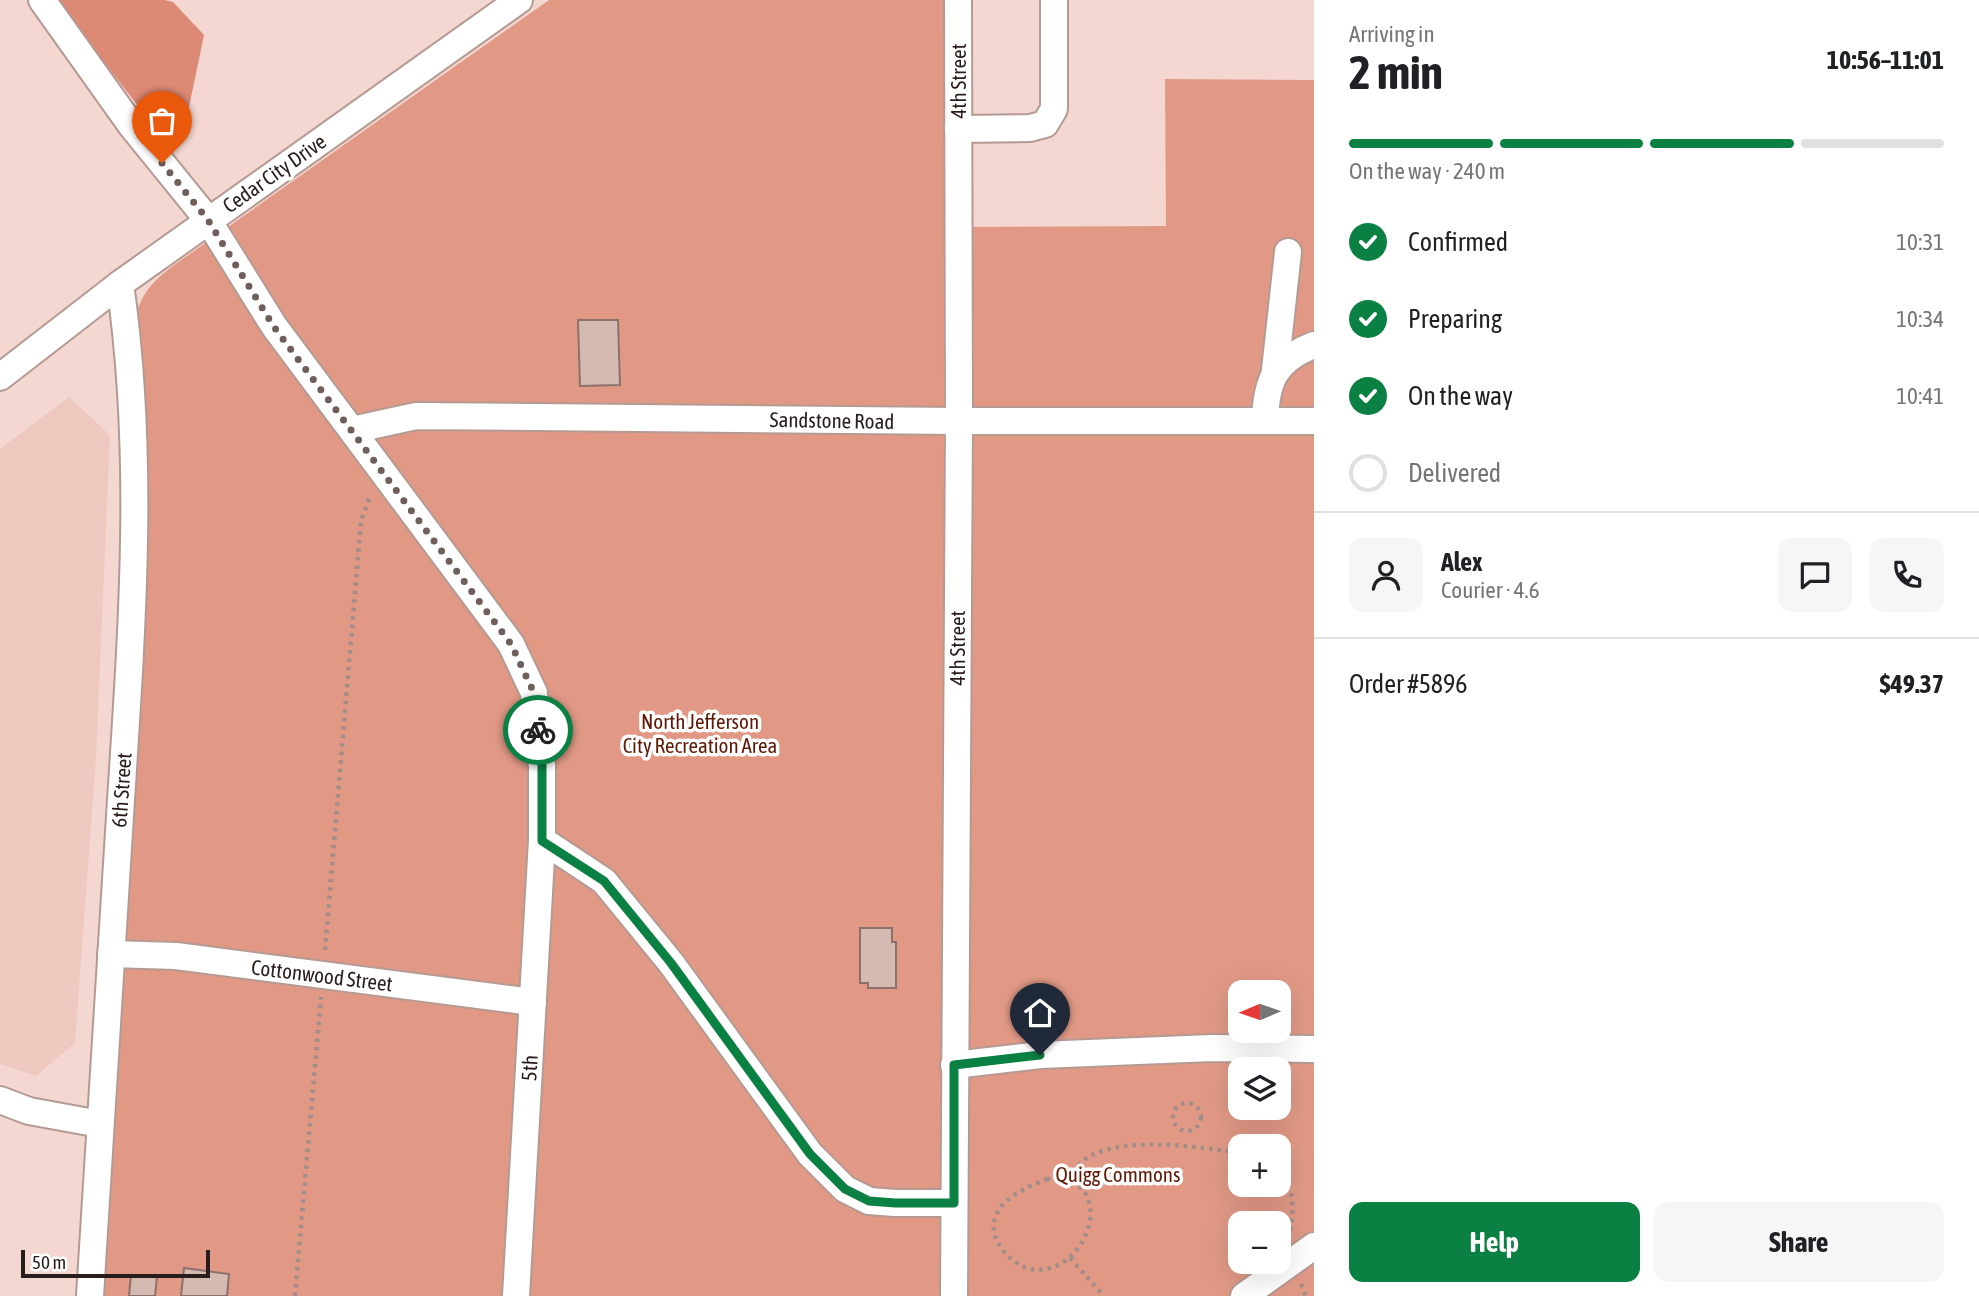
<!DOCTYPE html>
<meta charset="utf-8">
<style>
:root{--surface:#fff;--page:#f6f6f6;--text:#202124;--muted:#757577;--line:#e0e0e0;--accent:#0b8043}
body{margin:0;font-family:"Asap Condensed",sans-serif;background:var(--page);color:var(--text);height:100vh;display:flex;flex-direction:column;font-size:26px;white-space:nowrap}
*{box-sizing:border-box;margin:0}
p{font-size:23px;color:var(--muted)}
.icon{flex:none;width:38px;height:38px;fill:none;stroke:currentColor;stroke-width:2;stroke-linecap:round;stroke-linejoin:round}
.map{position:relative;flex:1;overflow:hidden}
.panel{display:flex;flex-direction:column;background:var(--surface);width:665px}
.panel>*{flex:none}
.needle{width:46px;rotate:268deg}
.buttons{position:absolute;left:1228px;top:980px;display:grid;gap:14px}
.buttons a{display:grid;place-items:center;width:63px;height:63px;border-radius:14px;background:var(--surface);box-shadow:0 7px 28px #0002;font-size:35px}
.scale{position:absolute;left:21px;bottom:18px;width:189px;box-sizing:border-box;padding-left:7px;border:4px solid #271d1a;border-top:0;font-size:19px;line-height:24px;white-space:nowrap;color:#271d1a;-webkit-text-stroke:5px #fff;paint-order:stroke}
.pin{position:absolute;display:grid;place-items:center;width:60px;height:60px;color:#fff;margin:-72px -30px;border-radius:50% 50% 50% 0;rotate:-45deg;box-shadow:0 0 7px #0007}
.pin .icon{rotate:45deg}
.courier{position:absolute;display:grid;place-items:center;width:70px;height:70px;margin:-35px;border:5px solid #0b8043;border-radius:50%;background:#fff;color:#222;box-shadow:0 2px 9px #0007}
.head em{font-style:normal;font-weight:700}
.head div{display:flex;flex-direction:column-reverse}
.head{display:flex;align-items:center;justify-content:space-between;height:119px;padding:0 35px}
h1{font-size:46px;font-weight:700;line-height:52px}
.bar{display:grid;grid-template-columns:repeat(4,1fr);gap:10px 7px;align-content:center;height:84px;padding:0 35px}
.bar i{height:9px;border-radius:5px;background:var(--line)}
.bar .active{background:var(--accent)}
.bar p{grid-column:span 4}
.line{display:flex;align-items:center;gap:18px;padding:0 35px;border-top:2px solid var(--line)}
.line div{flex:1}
.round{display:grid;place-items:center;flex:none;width:74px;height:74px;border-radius:14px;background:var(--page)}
ol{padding:0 35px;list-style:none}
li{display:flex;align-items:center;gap:21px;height:77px}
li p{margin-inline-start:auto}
li .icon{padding:7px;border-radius:50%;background:var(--accent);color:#fff;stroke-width:4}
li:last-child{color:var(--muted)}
li i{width:38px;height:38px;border:4px solid var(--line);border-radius:50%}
.button{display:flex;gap:14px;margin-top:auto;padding:14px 35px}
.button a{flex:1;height:80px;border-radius:14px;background:var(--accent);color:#fff;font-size:28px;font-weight:700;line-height:80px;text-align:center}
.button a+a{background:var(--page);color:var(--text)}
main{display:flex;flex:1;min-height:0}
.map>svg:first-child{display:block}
.built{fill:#edc9bf}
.green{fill:#e19986;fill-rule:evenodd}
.forest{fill:#dc8975}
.building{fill:#d5bab2;stroke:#8b716b;stroke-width:2}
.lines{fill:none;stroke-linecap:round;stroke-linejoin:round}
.minor-casing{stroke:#b49a93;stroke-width:30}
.path{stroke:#a28d88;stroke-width:4.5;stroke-dasharray:3.5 5;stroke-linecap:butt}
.minor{stroke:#fff;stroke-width:26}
.done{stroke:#6f5e5a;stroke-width:7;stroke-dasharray:0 12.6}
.route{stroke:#0b8043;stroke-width:9}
.labels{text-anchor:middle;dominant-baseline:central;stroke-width:7;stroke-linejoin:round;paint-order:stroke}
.street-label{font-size:21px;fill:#271d1a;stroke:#fff}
.park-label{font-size:21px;fill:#611805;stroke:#fff}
</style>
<main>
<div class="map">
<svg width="1314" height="1296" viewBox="0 0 1314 1296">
<rect width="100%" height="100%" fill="#f4d7d0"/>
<!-- built -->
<polygon class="built" points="69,397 110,435 96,757 75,1043 36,1076 0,1064 0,449"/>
<!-- green -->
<path class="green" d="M549,0H944L947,227L1166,226L1165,79L1314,80V1296H100L135,318C143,290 154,280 177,263ZM1241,992H1279V1031H1241ZM1241,1069H1279V1108H1241ZM1241,1146H1279V1185H1241ZM1241,1223H1279V1262H1241Z"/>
<!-- forest -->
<polygon class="forest" points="55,0 164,0 173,2 204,35 184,131 157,130"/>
<!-- building -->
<g class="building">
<polygon points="578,320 618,320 620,385 580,386"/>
<polygon points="860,928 892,928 892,942 896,942 896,988 868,988 868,983 860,983"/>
<polygon points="184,1268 229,1274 227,1296 181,1296"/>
<polygon points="131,1275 157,1276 155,1296 129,1296"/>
</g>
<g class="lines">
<defs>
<g id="minor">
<polyline points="42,0 131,125 208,220 274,326 511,644 534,693 542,766 542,840 604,881 671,963 810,1154 845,1189 869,1201 895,1203 954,1203"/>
<polyline points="958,129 1030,128 1045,124 1054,109 1054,0"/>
<polyline points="1275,370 1288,252"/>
<polyline points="0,377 120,284 519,0"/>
<path d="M1265,421C1266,381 1275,360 1314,345"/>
<polyline points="352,430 416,416 959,421 1314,421"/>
<polyline points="111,954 176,956 533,1002"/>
<polyline points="954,1065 1040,1055 1212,1048 1314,1049"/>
<polyline points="0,1100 29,1111 100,1124"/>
<path d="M90,1296C99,1131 110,966 121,800C132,629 145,455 120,284"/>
<polyline points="516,1296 542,840"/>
<polyline points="954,1296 959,421 958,0"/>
<polyline points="1244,1296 1314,1246"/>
</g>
</defs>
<!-- minor casing -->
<use href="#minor" class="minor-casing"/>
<!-- path -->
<g class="path">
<polyline points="325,950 361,521 370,496"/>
<circle cx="1187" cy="1117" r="14"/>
<path d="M1279,1171C1295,1191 1294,1207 1290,1232"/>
<path d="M1047,1179C1054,1179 1062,1177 1069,1180C1118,1201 1075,1286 1024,1267C1013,1262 1002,1252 997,1241C982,1207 1021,1189 1047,1179Z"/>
<path d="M1069,1180C1074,1171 1080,1161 1090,1156C1129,1136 1199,1147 1241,1153"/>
<polyline points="1070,1258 1104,1296"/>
<polyline points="1301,1284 1306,1296"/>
<polyline points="295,1296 321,997"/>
</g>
<!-- minor -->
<use href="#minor" class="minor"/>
</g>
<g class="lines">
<!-- done -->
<polyline class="done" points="162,163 208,220 274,327 511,644 534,693 538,730"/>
<!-- route -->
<polyline class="route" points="538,730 542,766 542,841 604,881 671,963 810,1154 845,1189 869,1201 895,1203 954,1203 954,1065 1040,1055"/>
</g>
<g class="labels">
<!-- street labels -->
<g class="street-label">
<text transform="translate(958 81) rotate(-90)">4th Street</text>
<text transform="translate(274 173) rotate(-35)">Cedar City Drive</text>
<text transform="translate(832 420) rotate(1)">Sandstone Road</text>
<text transform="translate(957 648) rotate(-90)">4th Street</text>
<text transform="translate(121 790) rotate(-86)">6th Street</text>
<text transform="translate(322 975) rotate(7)">Cottonwood Street</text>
<text transform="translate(529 1068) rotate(-87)">5th</text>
</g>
<!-- park labels -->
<g class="park-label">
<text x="700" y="721">North Jefferson<tspan x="700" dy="24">City Recreation Area</tspan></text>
<text x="1118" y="1174">Quigg Commons</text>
</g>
</g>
</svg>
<div class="buttons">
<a><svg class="needle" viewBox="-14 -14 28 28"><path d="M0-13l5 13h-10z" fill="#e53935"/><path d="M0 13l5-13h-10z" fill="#757577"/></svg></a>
<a><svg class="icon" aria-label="layers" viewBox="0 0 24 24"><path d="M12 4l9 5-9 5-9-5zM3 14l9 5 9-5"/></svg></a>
<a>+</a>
<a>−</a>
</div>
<div class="scale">50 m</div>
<div class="pin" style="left:162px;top:163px;background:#ea580c"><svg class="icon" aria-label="bag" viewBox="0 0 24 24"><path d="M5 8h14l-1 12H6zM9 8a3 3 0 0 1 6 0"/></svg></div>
<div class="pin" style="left:1040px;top:1055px;background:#1f2937"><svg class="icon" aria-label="home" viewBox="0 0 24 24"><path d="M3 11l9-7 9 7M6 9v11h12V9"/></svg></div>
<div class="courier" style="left:538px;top:730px"><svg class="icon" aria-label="bike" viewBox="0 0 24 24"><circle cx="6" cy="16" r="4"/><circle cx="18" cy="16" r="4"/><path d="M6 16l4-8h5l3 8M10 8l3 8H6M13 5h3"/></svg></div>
</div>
<section class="panel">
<div class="head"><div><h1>2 min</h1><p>Arriving in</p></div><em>10:56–11:01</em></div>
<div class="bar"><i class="active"></i><i class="active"></i><i class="active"></i><i></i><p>On the way · 240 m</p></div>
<ol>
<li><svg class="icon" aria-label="check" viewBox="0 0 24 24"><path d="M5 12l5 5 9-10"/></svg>Confirmed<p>10:31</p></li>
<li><svg class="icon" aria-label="check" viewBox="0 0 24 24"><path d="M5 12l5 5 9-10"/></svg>Preparing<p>10:34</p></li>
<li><svg class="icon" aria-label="check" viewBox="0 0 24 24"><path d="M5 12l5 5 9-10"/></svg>On the way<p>10:41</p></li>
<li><i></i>Delivered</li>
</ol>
<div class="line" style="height:126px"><a class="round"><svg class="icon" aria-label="person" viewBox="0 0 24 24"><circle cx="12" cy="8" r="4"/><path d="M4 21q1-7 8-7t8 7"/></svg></a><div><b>Alex</b><p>Courier · 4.6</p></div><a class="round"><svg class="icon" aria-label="chat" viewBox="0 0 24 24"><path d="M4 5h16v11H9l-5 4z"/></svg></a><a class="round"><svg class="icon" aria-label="phone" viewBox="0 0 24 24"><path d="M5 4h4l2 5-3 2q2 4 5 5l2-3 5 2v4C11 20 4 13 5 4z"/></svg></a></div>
<div class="line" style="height:91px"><div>Order #5896</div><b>$49.37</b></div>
<div class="button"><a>Help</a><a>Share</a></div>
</section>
</main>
